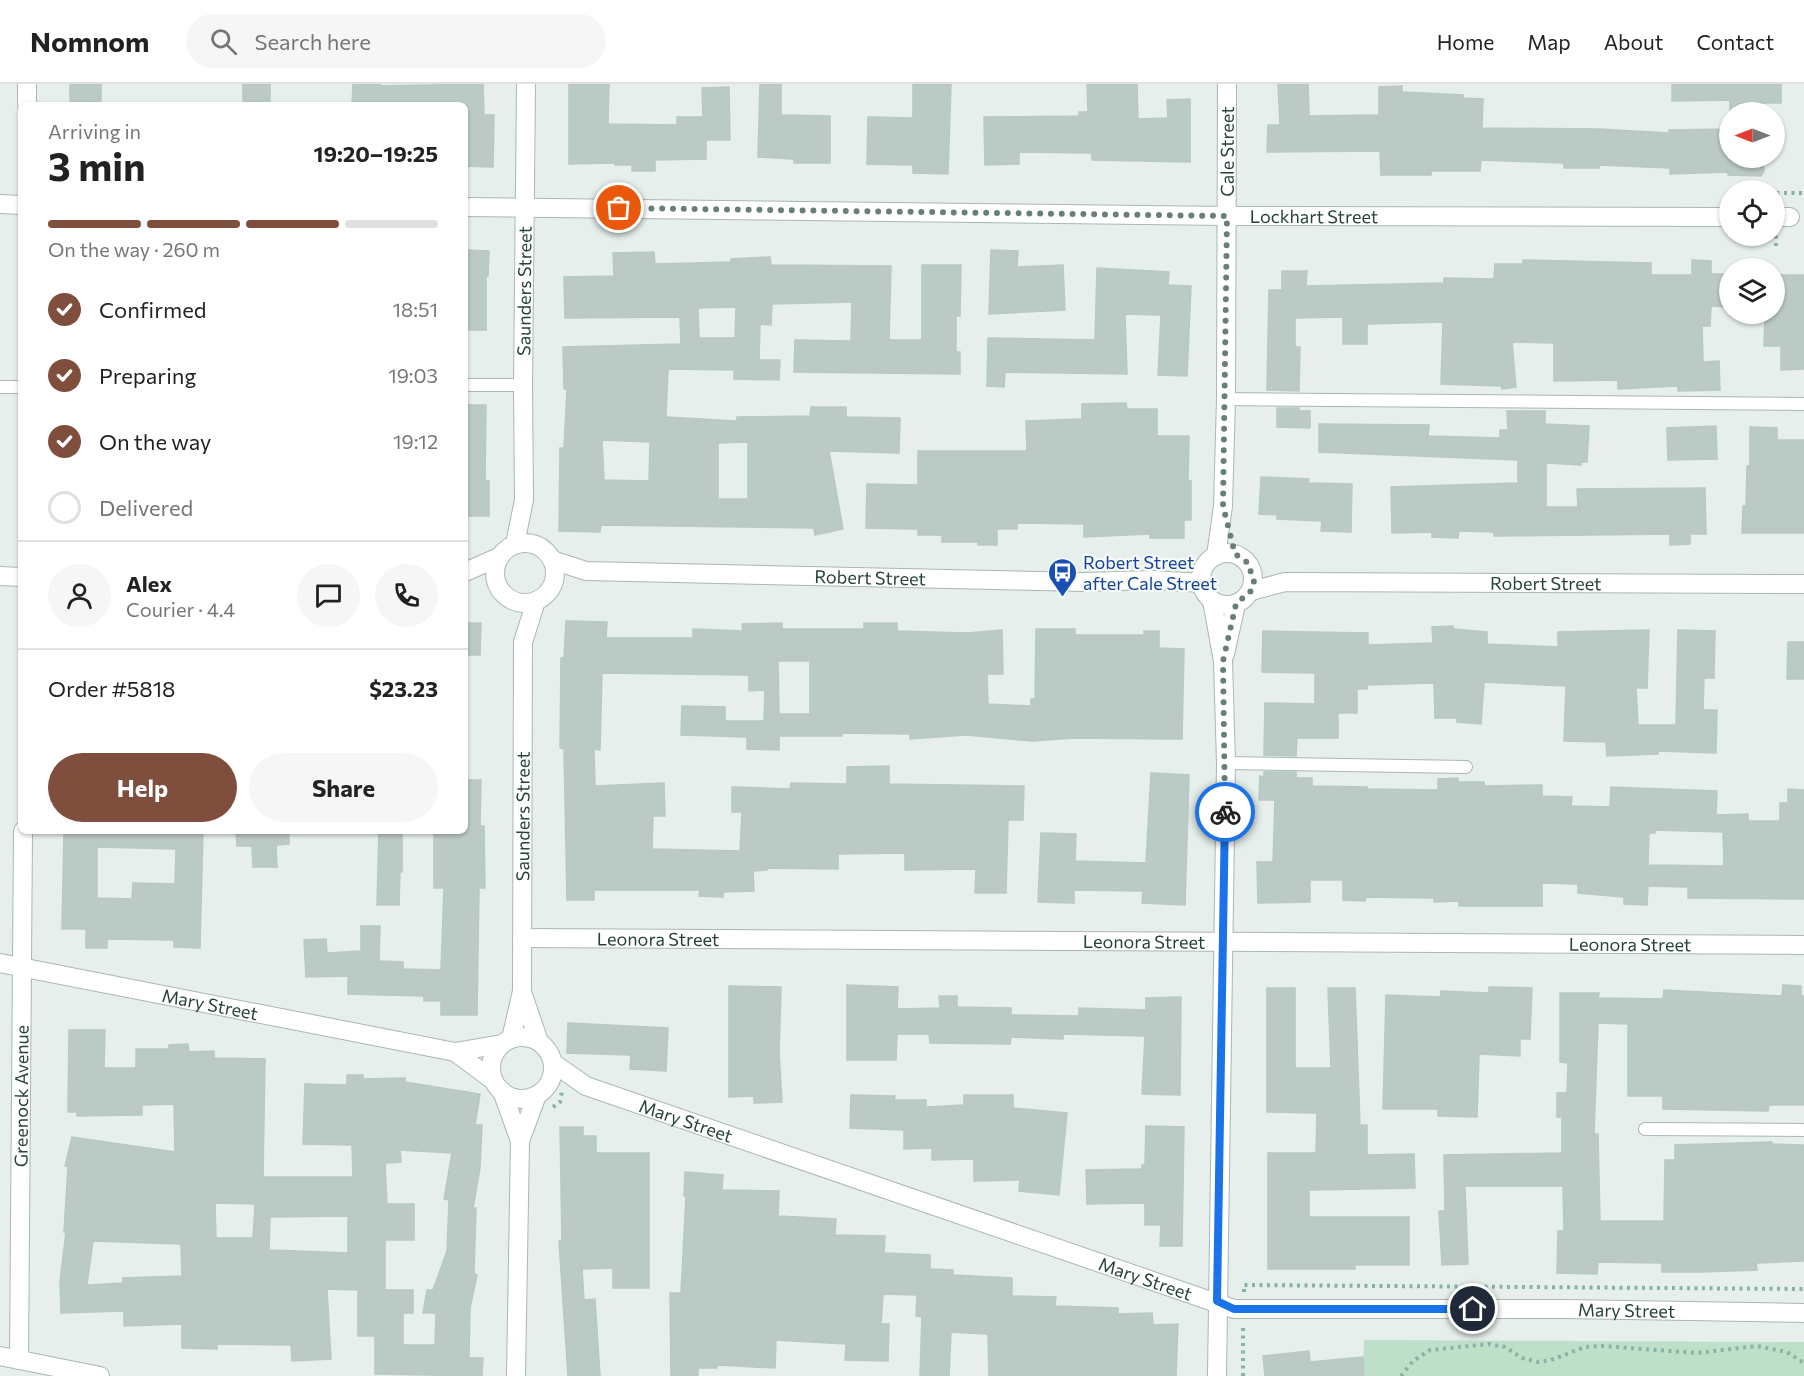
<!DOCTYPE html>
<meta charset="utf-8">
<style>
:root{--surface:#fff;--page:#f6f6f6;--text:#222;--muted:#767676;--line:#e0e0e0;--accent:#804e3d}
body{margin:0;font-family:Commissioner,sans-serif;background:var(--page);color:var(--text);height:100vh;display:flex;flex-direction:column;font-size:22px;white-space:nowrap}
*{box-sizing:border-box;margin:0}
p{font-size:20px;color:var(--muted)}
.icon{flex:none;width:33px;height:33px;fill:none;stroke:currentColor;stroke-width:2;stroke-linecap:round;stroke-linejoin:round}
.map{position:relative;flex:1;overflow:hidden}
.panel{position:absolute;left:18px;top:18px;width:450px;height:732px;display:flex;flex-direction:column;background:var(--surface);border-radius:9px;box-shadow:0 2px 4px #0004}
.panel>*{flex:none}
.needle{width:39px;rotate:270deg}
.tools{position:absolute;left:1719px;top:18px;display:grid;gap:12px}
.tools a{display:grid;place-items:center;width:66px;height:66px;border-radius:50%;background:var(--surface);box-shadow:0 2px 4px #0004;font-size:30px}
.pin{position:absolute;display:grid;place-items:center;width:51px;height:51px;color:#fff;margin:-26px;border:3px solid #fff;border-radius:50%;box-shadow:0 2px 6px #0007}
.courier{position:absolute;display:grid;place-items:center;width:60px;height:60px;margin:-30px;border:4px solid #1a73e8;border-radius:50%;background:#fff;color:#222;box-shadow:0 2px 8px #0007}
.headline em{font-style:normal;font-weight:700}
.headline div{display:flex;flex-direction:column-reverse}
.headline{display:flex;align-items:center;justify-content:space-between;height:102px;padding:0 30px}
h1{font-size:39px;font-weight:700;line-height:45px}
.bar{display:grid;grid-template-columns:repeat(4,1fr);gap:9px 6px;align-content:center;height:72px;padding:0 30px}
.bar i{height:8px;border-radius:4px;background:var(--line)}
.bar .selected{background:var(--accent)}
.bar p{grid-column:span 4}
.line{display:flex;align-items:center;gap:15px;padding:0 30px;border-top:2px solid var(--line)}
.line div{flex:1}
.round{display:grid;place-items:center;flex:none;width:63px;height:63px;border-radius:32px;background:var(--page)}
ol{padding:0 30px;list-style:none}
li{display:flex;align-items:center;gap:18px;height:66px}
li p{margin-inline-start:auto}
li .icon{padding:6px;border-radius:50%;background:var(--accent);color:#fff;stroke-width:4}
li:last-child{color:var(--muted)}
li i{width:33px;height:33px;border:3px solid var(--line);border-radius:50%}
.action{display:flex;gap:12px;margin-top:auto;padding:12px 30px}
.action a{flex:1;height:69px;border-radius:36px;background:var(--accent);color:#fff;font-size:24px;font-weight:700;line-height:69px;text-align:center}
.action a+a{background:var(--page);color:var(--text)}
header{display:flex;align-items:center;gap:36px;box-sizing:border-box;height:84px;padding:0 30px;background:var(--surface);border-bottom:2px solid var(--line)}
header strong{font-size:28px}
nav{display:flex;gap:33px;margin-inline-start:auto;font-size:21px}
.search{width:420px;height:54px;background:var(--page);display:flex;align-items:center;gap:15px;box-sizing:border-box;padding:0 21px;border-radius:33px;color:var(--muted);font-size:22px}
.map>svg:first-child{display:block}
.green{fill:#bfe0c8}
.building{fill:#bbcac4;stroke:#b8c9c2;stroke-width:1.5;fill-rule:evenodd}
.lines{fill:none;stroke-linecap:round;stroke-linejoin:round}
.lane-casing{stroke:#a8b8b2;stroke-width:14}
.street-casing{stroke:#a8b8b2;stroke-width:20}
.path{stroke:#86b3a5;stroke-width:4;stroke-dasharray:3 4.5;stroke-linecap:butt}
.lane{stroke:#fff;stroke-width:12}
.street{stroke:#fff;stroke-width:18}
.done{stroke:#687f78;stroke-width:6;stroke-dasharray:0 10.8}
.route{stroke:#1a73e8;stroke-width:8}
.labels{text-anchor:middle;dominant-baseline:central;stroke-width:4.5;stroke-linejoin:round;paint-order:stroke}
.street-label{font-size:18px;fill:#24423a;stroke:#f7fbf9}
.transit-label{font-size:18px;fill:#164399;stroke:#f7fbf9;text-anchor:start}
</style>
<header>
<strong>Nomnom</strong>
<div class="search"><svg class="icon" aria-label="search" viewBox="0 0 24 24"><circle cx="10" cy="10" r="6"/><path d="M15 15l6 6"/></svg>Search here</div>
<nav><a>Home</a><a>Map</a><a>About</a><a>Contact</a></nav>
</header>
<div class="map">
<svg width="1804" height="1292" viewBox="0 0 1804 1292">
<rect width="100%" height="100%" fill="#e6efeb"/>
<!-- green -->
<polygon class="green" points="1364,1256 1804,1258 1804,1292 1363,1292"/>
<!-- building -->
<g class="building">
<rect x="70" y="0" width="31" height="21"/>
<rect x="243" y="0" width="27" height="21"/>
<polygon points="353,0 381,0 381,2 483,0 484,31 494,31 493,83 465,82 465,21 352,21"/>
<polygon points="569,0 609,0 608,40 677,41 677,33 703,33 702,4 729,3 730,56 706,56 706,75 655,76 655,87 632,87 632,81 615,81 615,79 569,80"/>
<polygon points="760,0 781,0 781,31 830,32 830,79 794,79 794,75 758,73"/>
<polygon points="913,0 951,0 948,90 913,89 913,81 867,80 868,33 913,34"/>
<polygon points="1087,0 1137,0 1138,35 1168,34 1167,16 1190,15 1190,78 1092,76 1092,69 1019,68 1019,80 985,81 984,33 1079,32 1079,28 1088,28"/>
<polygon points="1278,0 1308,0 1309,32 1379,31 1379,3 1402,2 1402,8 1463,11 1463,14 1483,15 1482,44 1599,45 1669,49 1669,46 1730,45 1730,74 1763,74 1764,87 1761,92 1728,91 1728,88 1670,90 1670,84 1599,81 1599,84 1564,84 1564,79 1481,76 1480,87 1431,87 1431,91 1381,91 1380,67 1267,68 1268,41 1280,41"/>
<polygon points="1672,0 1781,0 1781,19 1763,19 1763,28 1730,28 1730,16 1672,17"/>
<polygon points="465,166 489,167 488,192 486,192 486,246 465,246"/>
<polygon points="991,166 1018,167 1017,183 1063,181 1065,226 989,230"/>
<path d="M654,168L655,180L731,178V175L770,173L771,181L891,182L889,256H922V181H961L960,232H956V268H960V290L794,288L795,256L851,257L852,218L772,220L771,241L760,240L759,276H780L779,296L734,295V286L668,285L666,333L737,337V333L810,332L811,323H846V333L900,334L899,369L829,367L843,445L815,451L814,444L601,441L600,448L559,447L560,364H564L567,305H564L563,263L681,260L680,233L565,234L564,193L614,192L613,169ZM736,223L735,254H699L698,224ZM602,356L650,358L649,397L604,396ZM748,358V415H718V359Z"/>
<polygon points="1523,176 1651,179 1651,191 1692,191 1692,176 1711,177 1711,190 1730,190 1730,223 1711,222 1710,242 1702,242 1703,278 1719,277 1720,306 1678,307 1678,302 1618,305 1618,296 1554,297 1554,259 1512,258 1516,303 1502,305 1501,302 1441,300 1443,238 1367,240 1367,260 1343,260 1343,233 1295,234 1295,263 1300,263 1299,307 1267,306 1269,206 1282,206 1282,187 1307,187 1306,202 1444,199 1444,194 1494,195 1495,180 1523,180"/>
<polygon points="1097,184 1169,188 1168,201 1191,202 1187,292 1158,291 1161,231 1125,230 1127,290 1005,288 1004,303 987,302 988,254 1095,256"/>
<polygon points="1774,191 1804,191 1804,285 1781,286 1781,262 1764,262 1765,230 1774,230"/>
<polygon points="1126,319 1127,325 1157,325 1157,352 1189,352 1188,397 1191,397 1191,436 1184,436 1184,454 1150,454 1150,450 1084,453 1084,440 1017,439 1017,445 997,445 997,461 978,461 978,458 942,458 942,451 918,451 918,445 866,444 867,400 918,401 918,367 1027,367 1026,337 1082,335 1082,320"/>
<polygon points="465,321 486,321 485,397 489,397 489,432 465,432"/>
<polygon points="1277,324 1299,324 1299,327 1310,327 1310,344 1277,343"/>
<polygon points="1507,327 1545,327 1545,340 1589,342 1587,378 1581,378 1581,381 1546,379 1546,423 1578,423 1577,405 1705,404 1706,450 1690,450 1690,460 1670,461 1670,450 1494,452 1494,448 1459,447 1458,454 1432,453 1432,448 1392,449 1391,403 1518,399 1518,376 1319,368 1319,340 1429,341 1428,352 1500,354 1500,346 1508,346"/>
<polygon points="1716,342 1717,375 1668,376 1667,344"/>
<polygon points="1750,343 1777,344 1777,356 1804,356 1804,449 1742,449 1743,422 1746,422 1747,382 1750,382"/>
<polygon points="1261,393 1309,395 1308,399 1352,400 1351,448 1321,447 1322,437 1277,435 1277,431 1259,430"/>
<path d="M566,537L607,538L606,554H693V545L743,547L742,540L782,539V545H864V539H897V547L967,549L1002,546L1003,590H987L988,620L1031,622V615H1035L1036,545H1075V551H1144V547H1159V564L1184,565L1182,655L1074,654L1032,657L966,651L910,655V650L842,649V652H779V666L747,665V653L681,651L682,622L725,623V637H764L765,606L749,607V591L602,589L600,666L594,665L595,702L664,699L665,732H653L652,765L740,767L742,728H732V703L790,705L791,699L847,700V683L889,682V700L1024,702L1023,736H1008L1006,809H975L976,785L905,786V769L838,770V785L767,784V786L753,787L754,807L723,808V813L699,812L700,806H594V816H567L564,665L560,664L561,574H564ZM778,577H810V630H779Z"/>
<polygon points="465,539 481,539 480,571 465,571"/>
<polygon points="1453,542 1453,545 1487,548 1487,560 1558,563 1558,548 1649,546 1647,604 1636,604 1638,641 1676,641 1678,546 1715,547 1714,594 1704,594 1703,626 1717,626 1716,669 1658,667 1658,670 1607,672 1606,658 1564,657 1566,602 1484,598 1481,640 1457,638 1457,634 1435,634 1434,599 1367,601 1367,605 1357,605 1357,629 1338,629 1338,654 1297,654 1296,672 1264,671 1265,619 1315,620 1315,589 1262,588 1263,547 1368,549 1368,561 1433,559 1432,543"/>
<polygon points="1788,558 1804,558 1804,595 1787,595"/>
<path d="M1264,688H1296V694H1312V702L1367,703V705L1438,706V695L1458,694V698H1484V702L1542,701V712L1572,713L1571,722L1610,723L1611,703L1717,707L1716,731L1748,730V737H1780V719H1788V705L1804,706V815L1688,814V803L1648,802L1647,821L1624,820V813L1578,809V800L1542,799V822H1459V817L1434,818V814L1366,813L1365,817L1343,816V796H1310V818L1258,819L1257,778H1273L1275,716H1259L1260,692L1264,693ZM1655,746L1723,748L1724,782L1648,781L1649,749H1655Z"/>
<polygon points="1151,689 1189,691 1185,821 1142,819 1143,807 1074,806 1074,819 1038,818 1041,749 1076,750 1075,777 1146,779"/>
<polygon points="465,696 481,696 480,742 484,742 485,804 479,804 477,931 441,931 441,917 424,917 424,912 348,910 348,892 306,893 304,856 326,855 327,869 361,867 361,842 380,842 379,877 403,878 403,885 441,886 444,804 434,804 434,747 465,747"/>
<path d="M64,747H203L200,864L174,863V856L107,855V864H86V845H62ZM97,763L176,765L175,800L133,799L132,815L97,814Z"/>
<polygon points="236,747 289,747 289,760 276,761 277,783 253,783 252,762 237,762"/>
<polygon points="379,747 402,747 402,788 400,788 399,821 377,821"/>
<polygon points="847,901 898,903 897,925 940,924 939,912 957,912 957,923 1011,924 1011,931 1079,932 1079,924 1146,926 1146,914 1181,913 1180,1011 1142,1010 1145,952 1063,950 1063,955 1011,953 1010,960 930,959 929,950 897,950 896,976 847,976"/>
<polygon points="1783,901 1801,902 1801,912 1804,912 1804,1021 1769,1021 1768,1027 1663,1025 1663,1012 1628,1012 1628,940 1598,939 1594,1050 1598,1050 1600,1137 1664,1137 1665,1076 1675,1076 1675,1061 1772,1058 1772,1060 1804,1061 1804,1177 1756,1179 1757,1186 1701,1188 1662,1188 1662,1179 1598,1178 1597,1190 1557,1189 1558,1147 1564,1147 1563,1102 1465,1102 1468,1180 1442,1181 1439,1127 1445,1127 1444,1071 1562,1069 1562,1033 1557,1033 1557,1009 1567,1009 1568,979 1560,978 1560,909 1599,909 1598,914 1663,915 1664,906 1782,912"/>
<polygon points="729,902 781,903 779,968 782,1018 754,1019 754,1012 729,1013"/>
<polygon points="1489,903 1532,904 1530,955 1520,955 1520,972 1479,970 1477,1033 1438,1032 1438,1025 1383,1025 1386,911 1441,913 1441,907 1489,909"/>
<polygon points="1267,904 1295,904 1295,984 1331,984 1328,904 1355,904 1360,1041 1367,1041 1367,1071 1414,1070 1415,1104 1309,1106 1309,1133 1409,1133 1409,1181 1355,1181 1355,1185 1268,1185 1268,1069 1316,1069 1317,1029 1267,1028"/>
<polygon points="568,939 668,944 666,987 630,985 631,971 567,969"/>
<path d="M69,946H105L104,984H136V965H169V961L188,960L189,968L214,967V974L265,975L263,1093H353L352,1061L303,1060L305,1000L347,1001V991H363V995L405,994V998L480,1010L475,1041H482L480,1084L473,1124H476L474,1189L477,1191L470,1224L469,1274H483L482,1292L375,1290V1252H358V1206L327,1205L331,1275L292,1277L291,1261L217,1260V1265L182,1264V1240L124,1242V1227L61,1229L60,1197L66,1148H64L68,1082H65L72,1053L175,1068L174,1020L142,1021V1031L77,1032V1028H68ZM400,1066L452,1069L444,1115L449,1116L447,1167L433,1206H427L423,1229H436L435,1261H403V1229H413V1206H385V1156H414V1120H387L385,1079L401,1078ZM215,1119L255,1120L253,1154H216ZM348,1132V1169L269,1166L270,1133ZM93,1157L181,1160L182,1192L123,1194V1199L87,1201Z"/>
<polygon points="851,1011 895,1012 894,1016 926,1016 926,1023 964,1021 964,1011 1013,1011 1013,1024 1067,1029 1059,1111 1019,1107 1020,1096 974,1097 974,1075 932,1076 932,1064 904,1065 904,1046 850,1044"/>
<polygon points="1146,1042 1184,1043 1182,1162 1160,1162 1161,1141 1145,1141 1145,1119 1087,1120 1086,1086 1142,1085 1142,1081 1145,1081"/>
<polygon points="560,1043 583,1043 583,1052 596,1052 596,1069 649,1069 649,1204 613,1204 613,1184 582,1185 584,1216 595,1215 600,1292 568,1292 559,1157 562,1156"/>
<polygon points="685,1088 723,1091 722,1106 779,1107 778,1132 836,1135 835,1151 885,1152 884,1169 930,1171 930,1185 953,1186 953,1191 1012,1194 1012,1212 1056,1213 1055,1222 1118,1224 1118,1230 1152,1229 1153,1241 1178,1240 1176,1292 989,1292 988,1250 951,1248 949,1292 920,1292 922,1233 916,1232 917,1211 883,1210 881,1240 889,1240 888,1277 845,1276 846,1260 776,1256 775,1284 717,1281 717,1284 698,1284 698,1292 671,1292 670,1209 681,1209 686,1112 684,1112"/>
<polygon points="1309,1267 1310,1278 1363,1273 1364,1292 1265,1292 1263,1272"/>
</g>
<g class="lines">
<defs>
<g id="lane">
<polyline points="465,301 523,301"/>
<polyline points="0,303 21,303"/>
<polyline points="1226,315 1804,320"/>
<polyline points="1226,679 1466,683"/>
<polyline points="1645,1045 1804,1046"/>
</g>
<g id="street">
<polyline points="27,21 27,0"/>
<polyline points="0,120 21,121"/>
<path id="s1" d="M465,123L1227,132L1730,133"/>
<polyline points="1774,133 1790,133"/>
<circle cx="525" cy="489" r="30"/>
<path id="s2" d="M515,460L524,416L523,301L526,0"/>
<circle cx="1227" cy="495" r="26"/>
<path id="s3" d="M1216,472L1223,422L1226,315L1227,0"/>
<path id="s4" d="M552,476L586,487L1083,498L1153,496L1202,499"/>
<polyline points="465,488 499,473"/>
<polyline points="0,492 21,493"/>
<path id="s5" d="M1251,507L1285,498L1804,500"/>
<polyline points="1212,517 1223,577 1226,679 1217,1292"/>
<polyline points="1225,570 1236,520"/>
<path id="s6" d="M522,854L1804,861"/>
<path id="s7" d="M0,879L455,968L502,960"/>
<polyline points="522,908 539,958"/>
<circle cx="522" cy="984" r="31"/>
<path id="s8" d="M511,955L522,907L523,558L536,517"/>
<polyline points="455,968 494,997"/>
<path id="s9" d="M553,979L586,1002L1234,1225H1565L1804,1229"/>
<polyline points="502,1007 520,1057 516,1292"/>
<polyline points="520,1057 537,1011"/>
<polyline points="0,1272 100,1292"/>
<path id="s10" d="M19,1276L23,747"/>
</g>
</defs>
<!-- lane casing -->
<use href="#lane" class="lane-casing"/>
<!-- street casing -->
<use href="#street" class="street-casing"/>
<!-- path -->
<g class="path">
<polyline points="1777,117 1777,109 1804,109"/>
<polyline points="1776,162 1776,149"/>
<polyline points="553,1023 560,1018 562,1007"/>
<polyline points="1244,1208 1244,1201 1804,1205"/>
<polyline points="1243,1292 1243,1242"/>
<polyline points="1401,1292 1413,1277 1430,1266 1489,1260 1505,1263 1522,1274 1538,1278 1551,1276 1585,1263 1602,1262 1697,1269 1757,1262 1787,1268 1804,1279"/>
</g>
<!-- lane -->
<use href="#lane" class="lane"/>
<!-- street -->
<use href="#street" class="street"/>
</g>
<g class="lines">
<!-- done -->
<polyline class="done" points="619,124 1227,132 1223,422 1235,470 1248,479 1254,498 1251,507 1236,520 1223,577 1225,728"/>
<!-- route -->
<polyline class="route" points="1225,728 1217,1217 1234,1225 1473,1225"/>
</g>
<!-- icons -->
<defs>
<symbol id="bus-pin" viewBox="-11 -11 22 30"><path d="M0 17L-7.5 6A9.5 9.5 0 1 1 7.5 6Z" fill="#1a4fb4" stroke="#f7fbf9"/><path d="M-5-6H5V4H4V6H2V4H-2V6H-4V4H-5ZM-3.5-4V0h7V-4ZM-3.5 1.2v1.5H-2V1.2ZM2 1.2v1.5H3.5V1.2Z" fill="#fff"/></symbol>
</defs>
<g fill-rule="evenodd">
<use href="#bus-pin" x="1046" y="472" width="33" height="45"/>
</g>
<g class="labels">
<!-- street labels -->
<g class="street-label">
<text stroke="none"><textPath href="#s3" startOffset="405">Cale Street</textPath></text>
<text stroke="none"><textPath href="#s1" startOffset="849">Lockhart Street</textPath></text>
<text stroke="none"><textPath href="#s2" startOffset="254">Saunders Street</textPath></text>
<text stroke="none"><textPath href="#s4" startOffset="320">Robert Street</textPath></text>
<text stroke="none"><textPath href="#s5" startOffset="296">Robert Street</textPath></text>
<text stroke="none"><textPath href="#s8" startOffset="224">Saunders Street</textPath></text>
<text stroke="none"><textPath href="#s6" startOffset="136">Leonora Street</textPath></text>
<text stroke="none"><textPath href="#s6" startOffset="622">Leonora Street</textPath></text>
<text stroke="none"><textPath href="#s6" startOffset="1108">Leonora Street</textPath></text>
<text stroke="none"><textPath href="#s7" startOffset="214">Mary Street</textPath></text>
<text stroke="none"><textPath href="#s10" startOffset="264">Greenock Avenue</textPath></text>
<text stroke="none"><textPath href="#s9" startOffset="146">Mary Street</textPath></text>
<text stroke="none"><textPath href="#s9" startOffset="632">Mary Street</textPath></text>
<text stroke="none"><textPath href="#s9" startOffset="1118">Mary Street</textPath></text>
</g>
<!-- transit labels -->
<g class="transit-label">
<text x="1083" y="478">Robert Street<tspan x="1083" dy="21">after Cale Street</tspan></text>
</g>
</g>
</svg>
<div class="tools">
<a><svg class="needle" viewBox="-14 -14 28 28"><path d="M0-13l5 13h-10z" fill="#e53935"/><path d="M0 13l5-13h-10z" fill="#767676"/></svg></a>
<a><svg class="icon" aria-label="locate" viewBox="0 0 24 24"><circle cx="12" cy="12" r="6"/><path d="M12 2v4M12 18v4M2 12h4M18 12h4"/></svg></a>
<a><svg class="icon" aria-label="layers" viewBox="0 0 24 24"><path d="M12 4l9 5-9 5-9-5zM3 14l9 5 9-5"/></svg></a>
</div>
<div class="pin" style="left:619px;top:124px;background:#ea580c"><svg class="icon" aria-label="bag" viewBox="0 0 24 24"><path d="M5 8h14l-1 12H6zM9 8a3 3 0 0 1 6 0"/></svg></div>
<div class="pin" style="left:1473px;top:1225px;background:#1f2937"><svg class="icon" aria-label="home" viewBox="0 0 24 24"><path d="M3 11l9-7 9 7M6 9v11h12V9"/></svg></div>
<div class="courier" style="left:1225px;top:728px"><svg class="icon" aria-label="bike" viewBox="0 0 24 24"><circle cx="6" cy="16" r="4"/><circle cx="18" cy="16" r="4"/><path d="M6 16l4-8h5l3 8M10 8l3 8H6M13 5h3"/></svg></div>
<section class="panel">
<div class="headline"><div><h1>3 min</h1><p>Arriving in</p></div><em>19:20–19:25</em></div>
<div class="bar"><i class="selected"></i><i class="selected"></i><i class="selected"></i><i></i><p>On the way · 260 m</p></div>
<ol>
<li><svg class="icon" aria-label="check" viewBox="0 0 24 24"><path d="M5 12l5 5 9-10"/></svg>Confirmed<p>18:51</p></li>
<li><svg class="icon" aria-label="check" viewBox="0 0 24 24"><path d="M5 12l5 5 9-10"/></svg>Preparing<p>19:03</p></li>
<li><svg class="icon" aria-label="check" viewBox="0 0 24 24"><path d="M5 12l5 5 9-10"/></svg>On the way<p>19:12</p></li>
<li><i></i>Delivered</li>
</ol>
<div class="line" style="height:108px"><a class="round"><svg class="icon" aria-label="person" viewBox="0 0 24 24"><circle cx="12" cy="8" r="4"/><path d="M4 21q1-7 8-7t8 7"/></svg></a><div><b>Alex</b><p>Courier · 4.4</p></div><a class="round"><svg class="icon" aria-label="chat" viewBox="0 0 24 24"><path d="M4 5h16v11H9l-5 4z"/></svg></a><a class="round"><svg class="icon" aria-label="phone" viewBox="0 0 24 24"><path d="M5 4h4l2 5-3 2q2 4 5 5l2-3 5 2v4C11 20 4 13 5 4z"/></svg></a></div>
<div class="line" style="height:78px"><div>Order #5818</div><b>$23.23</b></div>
<div class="action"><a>Help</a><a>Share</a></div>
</section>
</div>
